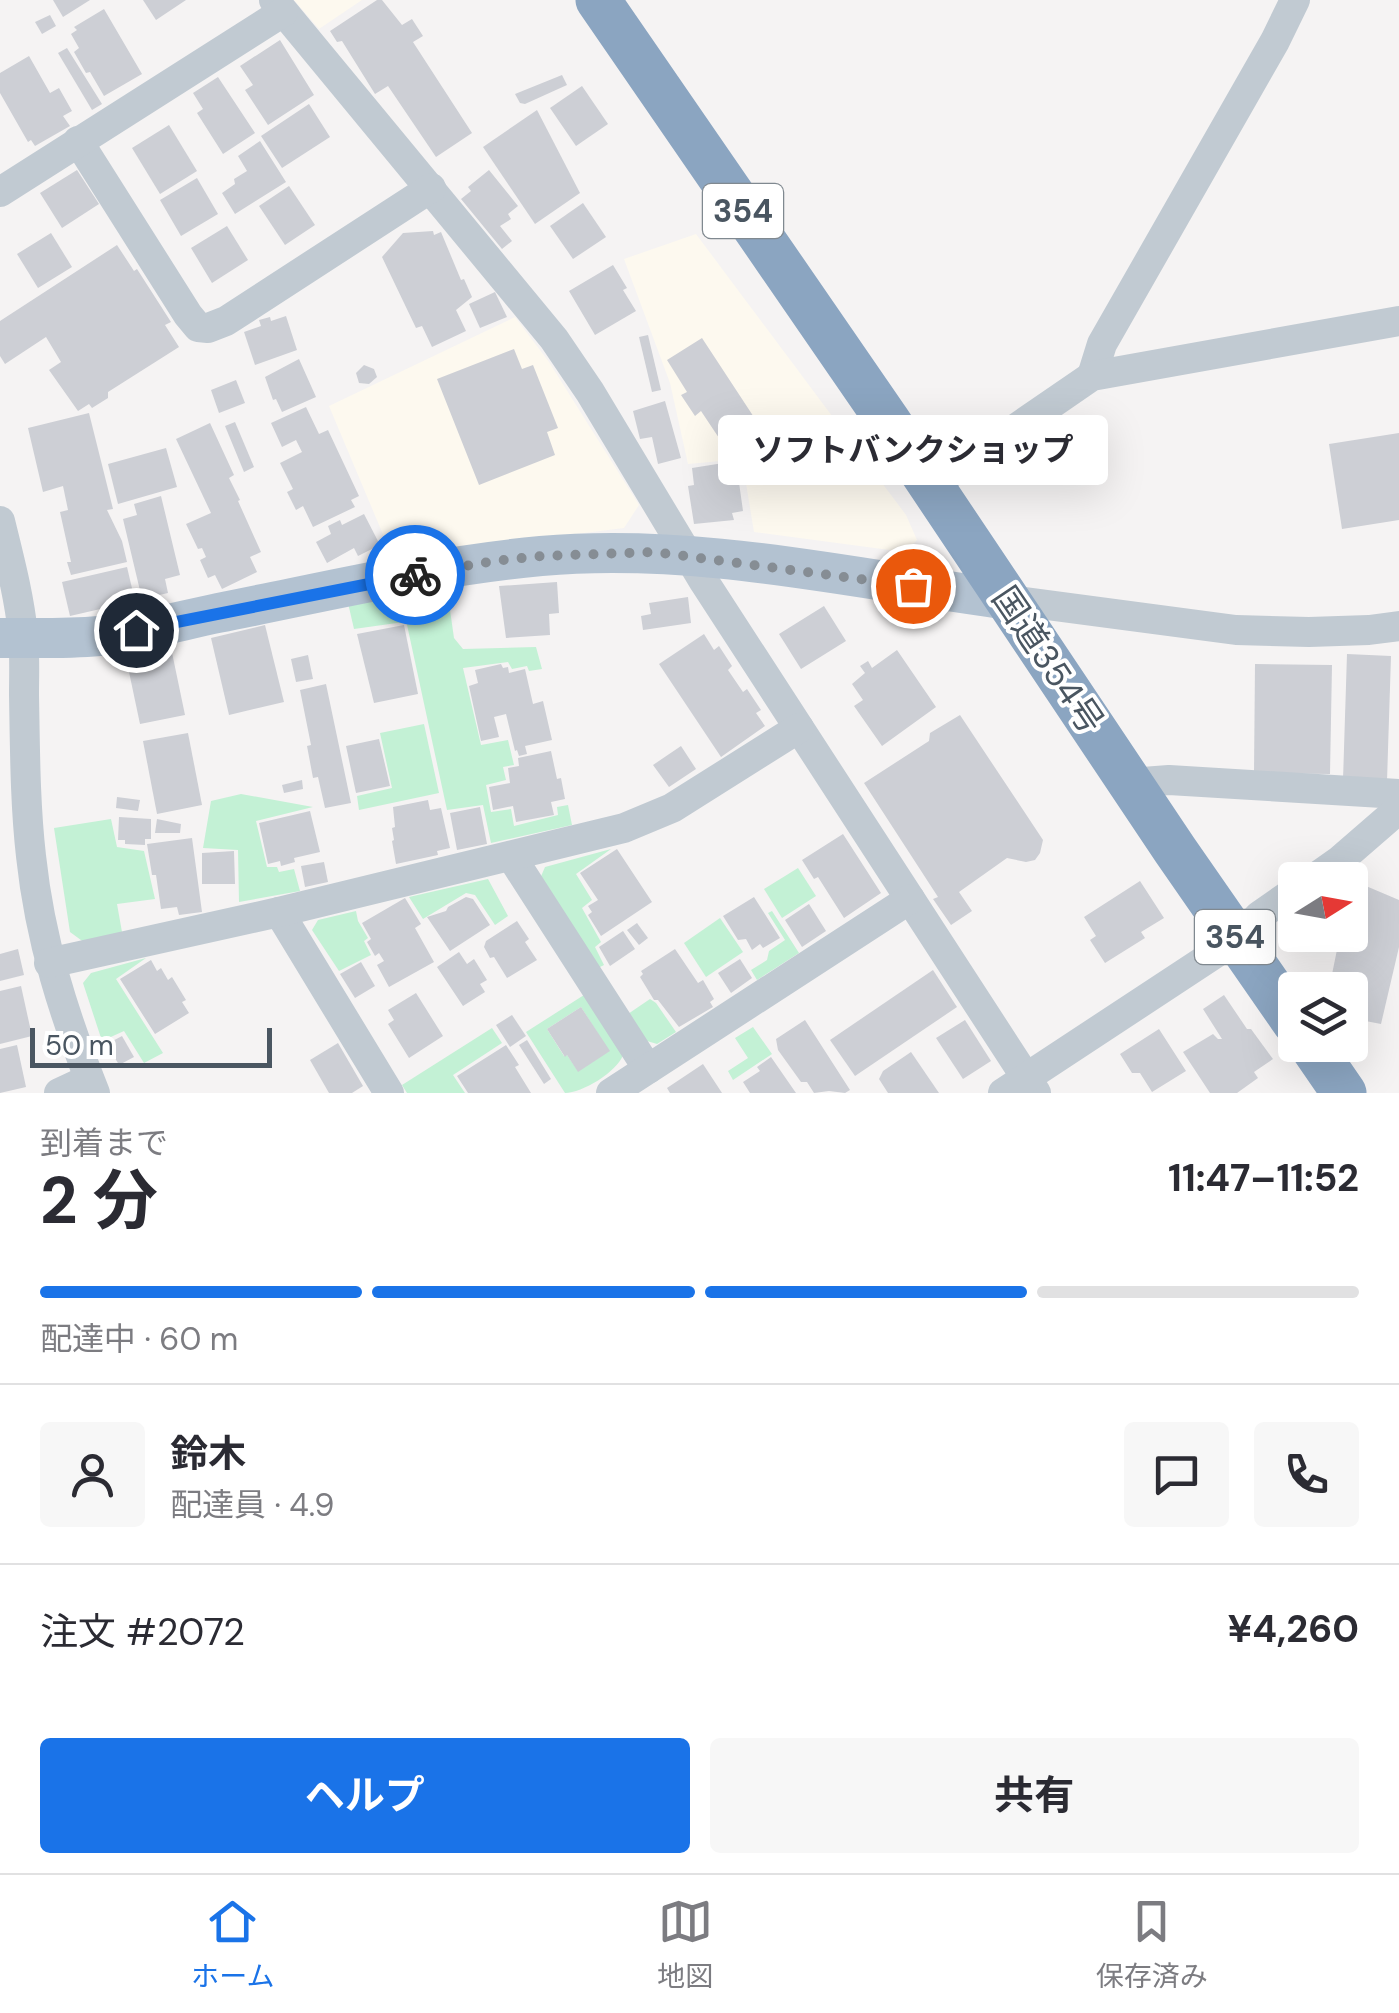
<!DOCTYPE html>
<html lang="ja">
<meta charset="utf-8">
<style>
:root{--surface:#fff;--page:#f7f7f7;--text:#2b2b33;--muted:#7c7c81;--line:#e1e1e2;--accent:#1a73e8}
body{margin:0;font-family:"DM Sans","Noto Sans JP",sans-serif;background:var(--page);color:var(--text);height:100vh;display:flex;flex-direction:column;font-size:38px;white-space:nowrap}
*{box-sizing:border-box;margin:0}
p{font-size:32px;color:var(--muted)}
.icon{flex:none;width:55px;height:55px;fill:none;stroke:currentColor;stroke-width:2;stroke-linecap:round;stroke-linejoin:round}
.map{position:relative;height:1093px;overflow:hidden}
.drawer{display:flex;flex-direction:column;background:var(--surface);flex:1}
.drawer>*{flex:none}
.needle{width:65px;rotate:79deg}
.buttons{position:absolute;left:1278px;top:862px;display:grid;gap:20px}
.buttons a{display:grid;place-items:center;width:90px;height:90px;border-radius:10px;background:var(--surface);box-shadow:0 10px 40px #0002;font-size:50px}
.scale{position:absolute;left:30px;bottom:25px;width:242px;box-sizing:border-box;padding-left:10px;border:5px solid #4a5661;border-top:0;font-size:28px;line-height:35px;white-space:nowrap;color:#4a5661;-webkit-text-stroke:8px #fff;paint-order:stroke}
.pin{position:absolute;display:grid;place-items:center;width:85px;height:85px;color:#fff;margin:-42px;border:5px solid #fff;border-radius:50%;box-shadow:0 2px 10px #0007}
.courier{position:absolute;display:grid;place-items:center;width:100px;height:100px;margin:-50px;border:8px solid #1a73e8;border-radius:50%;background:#fff;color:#222;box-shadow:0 2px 12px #0007}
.bubble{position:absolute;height:70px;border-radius:10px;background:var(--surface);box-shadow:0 10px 40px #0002;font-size:32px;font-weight:700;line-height:70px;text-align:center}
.overview em{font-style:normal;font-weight:700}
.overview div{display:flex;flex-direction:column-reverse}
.overview{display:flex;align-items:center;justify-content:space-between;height:170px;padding:0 40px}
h1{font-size:65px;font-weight:700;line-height:75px}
.bar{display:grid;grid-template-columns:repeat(4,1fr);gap:15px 10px;align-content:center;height:120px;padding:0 40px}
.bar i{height:12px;border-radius:8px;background:var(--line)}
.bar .on{background:var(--accent)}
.bar p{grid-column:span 4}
.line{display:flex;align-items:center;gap:25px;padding:0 40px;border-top:2px solid var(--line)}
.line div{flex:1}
.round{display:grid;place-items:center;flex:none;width:105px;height:105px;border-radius:10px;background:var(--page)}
.primary-button{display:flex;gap:20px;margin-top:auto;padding:20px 40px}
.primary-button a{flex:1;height:115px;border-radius:10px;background:var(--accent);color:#fff;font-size:40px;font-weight:700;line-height:115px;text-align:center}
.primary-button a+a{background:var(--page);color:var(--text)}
.tab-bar{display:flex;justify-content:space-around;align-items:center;height:140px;border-top:2px solid var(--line);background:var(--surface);font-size:28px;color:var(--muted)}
.tab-bar a{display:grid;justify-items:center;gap:5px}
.tab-bar .on{color:var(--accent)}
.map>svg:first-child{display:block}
.commercial{fill:#fdf9ef}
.green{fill:#c3f1d5;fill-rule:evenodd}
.building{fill:#cdcfd5}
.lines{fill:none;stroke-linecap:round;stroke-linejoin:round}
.minor{stroke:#c1cad2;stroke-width:30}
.major{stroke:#b3c2d1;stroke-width:40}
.highway{stroke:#8ba5c1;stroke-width:45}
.done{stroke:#868d94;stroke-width:10;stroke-dasharray:0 18}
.route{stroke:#1a73e8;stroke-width:12}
.labels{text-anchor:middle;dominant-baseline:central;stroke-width:8;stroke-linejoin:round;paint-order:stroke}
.shield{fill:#fff;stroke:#808990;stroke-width:2.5}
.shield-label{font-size:32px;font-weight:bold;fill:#4a5661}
.street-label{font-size:35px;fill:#4a5661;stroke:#fff}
</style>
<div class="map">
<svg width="1399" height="1093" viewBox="0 0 1399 1093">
<rect width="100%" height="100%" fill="#f5f3f3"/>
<!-- commercial -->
<g class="commercial">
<polygon points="294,0 362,0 319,29"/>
<polygon points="696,234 906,515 917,540 908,549 897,551 754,532 742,459 688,464 670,383 624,259"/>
<polygon points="515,317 549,362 639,505 624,528 489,545 395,563 329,406"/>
</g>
<!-- green -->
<g class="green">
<polygon points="447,589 454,638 463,649 536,647 542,669 529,671 527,666 512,669 508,662 463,668 481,745 508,740 514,765 503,767 506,780 486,785 491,812 511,809 514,826 558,815 557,807 568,805 572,825 491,843 483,805 447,810 401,597"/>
<polygon points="397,595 404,622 354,629 348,603"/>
<polygon points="424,724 439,793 359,810 357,796 392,788 380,733"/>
<polygon points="241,794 313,807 256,821 267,867 277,867 279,872 294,869 300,891 239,902 238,850 203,848 211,801"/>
<polygon points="111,819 117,847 144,851 155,899 117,904 122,932 85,943 70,932 54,828"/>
<polygon points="611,849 576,874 592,900 582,908 601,942 595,947 604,965 598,968 539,881 545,867"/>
<polygon points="798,868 816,896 782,918 764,889"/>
<polygon points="488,879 508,916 495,925 475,895 466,893 423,919 409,897"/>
<polygon points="356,911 358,921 368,938 364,941 371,955 339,971 312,930 318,920"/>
<polygon points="772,911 799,953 757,980 751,970 767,960 769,951 785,940 768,913"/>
<polygon points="720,918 743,952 706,977 684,943"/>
<polygon points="146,958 116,979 163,1053 144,1063 124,1031 102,1041 83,983 91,973"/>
<path d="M584,995L623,1055C617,1072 582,1093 565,1093L526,1032ZM581,1007L609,1051L578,1071L567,1055L564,1056L547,1029Z"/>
<polygon points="650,999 656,1003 676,1032 657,1044 647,1041 628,1014"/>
<polygon points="753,1027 772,1054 733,1080 728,1071 748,1058 735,1038"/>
<polygon points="492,1028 502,1043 453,1075 465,1093 407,1093 402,1085"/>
</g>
<!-- building -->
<g class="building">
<polygon points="53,0 90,0 63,17"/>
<polygon points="143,0 186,0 156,20"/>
<polygon points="377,0 382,0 402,25 412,19 423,36 413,42 472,133 436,157 388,86 375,94 342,41 337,42 330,31"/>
<polygon points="104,9 142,74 104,96 90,72 86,73 74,52 79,48 71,34 77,30 74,27"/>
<polygon points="50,15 56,26 42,34 35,22"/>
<polygon points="280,40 314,95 268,125 245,90 253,85 240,66"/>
<polygon points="67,48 102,104 92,110 58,53"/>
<polygon points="29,56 50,93 59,88 72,111 63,116 70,126 35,146 31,140 28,142 0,93 0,73"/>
<polygon points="562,75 567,85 525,104 520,103 515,94"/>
<polygon points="218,77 255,133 223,154 197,113 203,109 193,93"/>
<polygon points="582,86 608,124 576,146 550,108"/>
<polygon points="309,104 330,137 282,168 261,136"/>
<polygon points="537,110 580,193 535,224 483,147"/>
<polygon points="169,125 197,171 160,194 132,148"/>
<polygon points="260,141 286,182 235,214 222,193 235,184 234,179 247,171 238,156"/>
<polygon points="77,170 99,204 62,228 40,193"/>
<polygon points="489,170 518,206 508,214 511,219 500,226 512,241 502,249 461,199 471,191 468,187"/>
<polygon points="197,178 218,214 181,236 160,200"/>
<polygon points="289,186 315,225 285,245 259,206"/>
<polygon points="583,203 606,237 573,259 550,226"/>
<polygon points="227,226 248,260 212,283 191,248"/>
<polygon points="433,231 434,235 441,232 461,280 464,279 472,297 456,310 466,331 432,347 422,326 416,328 382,257 403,233"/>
<polygon points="51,233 72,267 38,288 17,254"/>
<polygon points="117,245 134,271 137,269 171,322 165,325 179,347 108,392 108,398 92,408 89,404 78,411 49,370 61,362 46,337 5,364 0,356 0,321"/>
<polygon points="613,265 627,288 623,290 636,311 595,335 569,291"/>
<polygon points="495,292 507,317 480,328 469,304"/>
<polygon points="286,316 297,350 255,365 244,332 261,326 259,320 270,317 271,321"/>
<polygon points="648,335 661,390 652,392 639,337"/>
<polygon points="702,338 765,434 755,441 750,435 727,450 701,411 695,416 681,395 687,392 667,360"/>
<polygon points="514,349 522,369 533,365 558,428 547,432 555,455 479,485 437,379"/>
<polygon points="299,359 316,397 282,412 276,399 273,400 265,377"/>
<polygon points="364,365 374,369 377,377 369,384 359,383 356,373"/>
<polygon points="236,380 245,403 219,413 211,390"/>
<polygon points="665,401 681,458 658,464 652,437 640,439 633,411"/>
<polygon points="306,407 319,434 328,430 359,496 351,500 355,507 313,527 303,506 296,510 287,492 293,489 280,463 302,452 296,440 282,447 271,423"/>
<polygon points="89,413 113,509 107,510 122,541 127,562 71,575 67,562 71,562 60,512 68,510 63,486 43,492 28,428"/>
<polygon points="235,422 254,467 244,472 225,426"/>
<polygon points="210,423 234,475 229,478 240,500 238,501 261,552 250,557 257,572 222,589 215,575 208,578 200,560 206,557 202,548 198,549 186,524 211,513 176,439"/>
<polygon points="1399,433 1399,520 1342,529 1329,444"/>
<polygon points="166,448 177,487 118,504 108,464"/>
<polygon points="736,461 743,511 732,513 734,520 694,524 688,486 694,485 692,468"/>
<polygon points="161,496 180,575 165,579 168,593 142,599 123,519 137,515 134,504"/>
<polygon points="364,514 380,545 358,556 354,548 327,563 316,542 331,534 328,526 340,520 342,525"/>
<polygon points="127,567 135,601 70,616 62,582"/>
<polygon points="557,582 559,613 549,614 550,635 506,638 499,586"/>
<polygon points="688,597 691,623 643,630 641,616 651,614 649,603"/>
<polygon points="824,606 846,641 801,669 779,634"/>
<polygon points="265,625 284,702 229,715 211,638"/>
<polygon points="404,625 418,694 374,703 357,634"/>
<polygon points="704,634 714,650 719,646 732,666 728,670 743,692 747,689 761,710 756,713 765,726 721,757 659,664"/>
<polygon points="170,643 185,715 140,724 125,653"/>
<polygon points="897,650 936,707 882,746 854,706 863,700 852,684 865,673 860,666 868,661 872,668"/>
<polygon points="1347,654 1391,656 1387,781 1343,780"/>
<polygon points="308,655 313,679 296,682 291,659"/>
<polygon points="501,664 503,668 508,667 509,673 525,669 533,704 543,701 552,740 525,746 527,754 519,756 517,750 515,751 506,714 494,717 499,737 481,741 469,686 478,683 475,670"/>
<polygon points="1255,664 1332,665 1330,774 1254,773"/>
<polygon points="326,684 351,803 325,808 318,777 313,778 307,746 311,745 300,690"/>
<polygon points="960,715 1043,840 1040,853 1035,860 1026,862 1007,858 959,892 972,911 951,925 933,899 938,897 864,783 929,741 930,733"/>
<polygon points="188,733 202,805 157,814 143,741"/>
<polygon points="379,739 390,786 356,793 346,746"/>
<polygon points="681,746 696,769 669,787 653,765"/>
<polygon points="551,751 557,779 561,778 565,799 551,802 554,815 516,822 513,806 493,810 489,787 510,783 508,768 519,766 518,758"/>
<polygon points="302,780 303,789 284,793 282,785"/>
<polygon points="117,797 140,800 138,811 116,808"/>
<polygon points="428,800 430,810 441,808 450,848 437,851 438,855 396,864 392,841 394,840 392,828 395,827 393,807"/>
<polygon points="480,807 487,844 457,850 450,813"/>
<polygon points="310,811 320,852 294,858 295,862 281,866 280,861 268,864 259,823"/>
<polygon points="119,817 151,819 151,839 145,839 145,845 125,844 125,840 118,840"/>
<polygon points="157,819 181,824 180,833 155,833"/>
<polygon points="843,834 881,893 844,918 818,877 814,879 802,860"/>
<polygon points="192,838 202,912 179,915 177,907 161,909 156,875 152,875 147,844"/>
<polygon points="617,849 652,902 601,936 588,915 592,912 588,906 598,900 580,873"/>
<polygon points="234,851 235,884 202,884 202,853"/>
<polygon points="324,862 328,882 305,887 301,866"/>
<polygon points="1340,875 1399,900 1399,947 1381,1024 1350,1018 1350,990 1330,984 1340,935 1350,935 1350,880 1338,880"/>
<polygon points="1140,881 1164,918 1141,932 1145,938 1105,963 1090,940 1096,936 1084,917"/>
<polygon points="466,897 473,899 490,925 450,951 427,917 446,911 448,907"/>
<polygon points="754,897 780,938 763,948 760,944 752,950 746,939 738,940 723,916"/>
<polygon points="405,898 421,924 415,928 434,962 389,987 377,965 384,961 379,953 375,956 367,942 371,939 362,923"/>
<polygon points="809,904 826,931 802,947 785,920"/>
<polygon points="517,921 529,939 525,942 537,960 507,978 494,957 490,958 484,947 486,941"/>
<polygon points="637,923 648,938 639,945 627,930"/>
<polygon points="623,931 635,949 610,966 599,947"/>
<polygon points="18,949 24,975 0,981 0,954"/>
<polygon points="675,949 698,983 703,980 714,999 710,1002 713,1007 679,1027 658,1000 654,1000 640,977 643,974 641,971"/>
<polygon points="459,952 467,964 474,959 487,980 480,984 485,992 463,1006 437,967"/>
<polygon points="740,959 752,978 731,993 718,973"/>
<polygon points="151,960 157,971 161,968 168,980 172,977 186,1000 182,1002 189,1013 155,1034 120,979"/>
<polygon points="361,962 375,986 355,998 340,974"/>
<polygon points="933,970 957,1007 855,1076 830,1040"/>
<polygon points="21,986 32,1036 0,1044 0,991"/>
<polygon points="416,993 443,1036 409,1058 388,1024 394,1020 388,1010"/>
<polygon points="1224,995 1247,1029 1251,1029 1273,1059 1254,1072 1258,1078 1237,1093 1210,1093 1183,1052 1213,1034 1218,1039 1222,1039 1203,1009"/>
<polygon points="581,1007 610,1051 578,1072 567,1055 565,1057 547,1029"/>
<polygon points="512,1015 526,1036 510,1047 496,1025"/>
<polygon points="805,1020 850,1090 845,1093 829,1091 814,1093 807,1082 801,1082 778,1050 776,1039"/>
<polygon points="965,1020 991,1061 963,1079 936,1038"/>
<polygon points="1159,1029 1186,1071 1152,1092 1140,1073 1132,1073 1120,1054"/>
<polygon points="122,1036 134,1057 119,1065 107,1044"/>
<polygon points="527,1040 551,1079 544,1084 519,1045"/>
<polygon points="338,1043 363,1086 352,1093 329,1093 310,1060"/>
<polygon points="17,1045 26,1087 0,1093 0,1049"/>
<polygon points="506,1045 519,1065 515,1067 531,1093 468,1093 457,1076"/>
<polygon points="911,1052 939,1093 888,1093 879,1079 883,1071"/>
<polygon points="771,1057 796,1093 750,1093 743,1082 760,1071 757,1067"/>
<polygon points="703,1064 722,1093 670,1093 667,1088"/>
</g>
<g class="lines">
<!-- minor -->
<g class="minor">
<polyline points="274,0 554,339 590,392 703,580 1036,1093"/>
<polyline points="78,141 188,315 198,327 208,328 226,321 431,188"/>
<polyline points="0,192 283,12"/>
<polyline points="1092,376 1102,344 1275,41 1295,0"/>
<polyline points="932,486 1092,376 1399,321"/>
<path d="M0,521C9,558 19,595 23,634C25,654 24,675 24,695C25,749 25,803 31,856C40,941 64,1015 95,1093"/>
<polyline points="1009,600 1236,630 1309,632 1369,630 1399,626"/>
<polyline points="1130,783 1169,780 1399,794"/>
<polyline points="511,856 648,1069"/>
<polyline points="1312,880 1339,861 1399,809"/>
<polyline points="279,912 389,1093"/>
<polyline points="49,963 279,912 624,828 672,808 799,728"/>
<polyline points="59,1093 89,1079"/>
<polyline points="611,1093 910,899"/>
<polyline points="1003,1093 1237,939 1259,916 1295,891"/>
</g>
<!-- major -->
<path class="major" d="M0,638C33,638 67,639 99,636C139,633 179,621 218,613C325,592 432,566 541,556C698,542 854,579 1009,600"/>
<!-- highway -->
<g class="highway">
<polyline points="598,0 888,421 1175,850 1295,1023"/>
<polyline points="1311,1045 1344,1093"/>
</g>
</g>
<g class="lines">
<!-- done -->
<polyline class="done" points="415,575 494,561 542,556 654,552 913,586"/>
<!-- route -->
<polyline class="route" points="136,630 415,575"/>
</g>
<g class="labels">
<!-- shield labels -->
<g class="shield">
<rect x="703" y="184" width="80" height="54" rx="8"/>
<rect x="1195" y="910" width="80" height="54" rx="8"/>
</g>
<g class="shield-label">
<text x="743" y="211">354</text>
<text x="1235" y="937">354</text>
</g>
<!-- street labels -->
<g class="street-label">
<text transform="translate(1048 660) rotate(56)">国道354号</text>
</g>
</g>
</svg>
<div class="buttons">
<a><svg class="needle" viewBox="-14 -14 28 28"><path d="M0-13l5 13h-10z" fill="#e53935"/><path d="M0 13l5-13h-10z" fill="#7c7c81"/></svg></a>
<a><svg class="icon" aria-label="layers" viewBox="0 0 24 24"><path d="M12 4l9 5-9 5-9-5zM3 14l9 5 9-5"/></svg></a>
</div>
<div class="scale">50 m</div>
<div class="pin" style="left:913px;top:586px;background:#ea580c"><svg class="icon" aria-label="bag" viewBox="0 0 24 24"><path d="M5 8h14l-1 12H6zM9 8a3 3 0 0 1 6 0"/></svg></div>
<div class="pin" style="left:136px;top:630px;background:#1f2937"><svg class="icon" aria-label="home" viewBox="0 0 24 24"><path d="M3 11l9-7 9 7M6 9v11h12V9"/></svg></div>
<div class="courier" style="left:415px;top:575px"><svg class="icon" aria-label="bike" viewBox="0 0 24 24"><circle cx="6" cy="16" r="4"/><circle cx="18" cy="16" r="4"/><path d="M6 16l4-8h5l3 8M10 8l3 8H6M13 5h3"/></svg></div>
<div class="bubble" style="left:718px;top:415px;width:390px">ソフトバンクショップ</div>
</div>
<section class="drawer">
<div class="overview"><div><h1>2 分</h1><p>到着まで</p></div><em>11:47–11:52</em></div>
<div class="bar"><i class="on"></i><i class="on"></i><i class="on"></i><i></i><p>配達中 · 60 m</p></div>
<div class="line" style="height:180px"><a class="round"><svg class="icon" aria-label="person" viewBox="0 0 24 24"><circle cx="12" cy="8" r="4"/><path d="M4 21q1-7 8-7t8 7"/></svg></a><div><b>鈴木</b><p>配達員 · 4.9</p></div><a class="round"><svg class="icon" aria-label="chat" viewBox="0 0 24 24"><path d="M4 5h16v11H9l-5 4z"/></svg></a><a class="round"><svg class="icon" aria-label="phone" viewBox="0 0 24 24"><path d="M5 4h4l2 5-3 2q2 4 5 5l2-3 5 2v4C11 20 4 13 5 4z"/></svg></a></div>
<div class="line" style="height:130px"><div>注文 #2072</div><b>¥4,260</b></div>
<div class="primary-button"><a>ヘルプ</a><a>共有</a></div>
</section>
<nav class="tab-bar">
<a class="on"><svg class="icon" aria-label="home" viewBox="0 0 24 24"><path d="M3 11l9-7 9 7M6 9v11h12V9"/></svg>ホーム</a>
<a><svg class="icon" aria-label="map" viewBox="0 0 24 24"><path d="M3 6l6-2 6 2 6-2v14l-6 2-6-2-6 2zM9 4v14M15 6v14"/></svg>地図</a>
<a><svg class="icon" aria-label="saved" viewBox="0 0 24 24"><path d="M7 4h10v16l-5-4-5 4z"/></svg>保存済み</a>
</nav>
